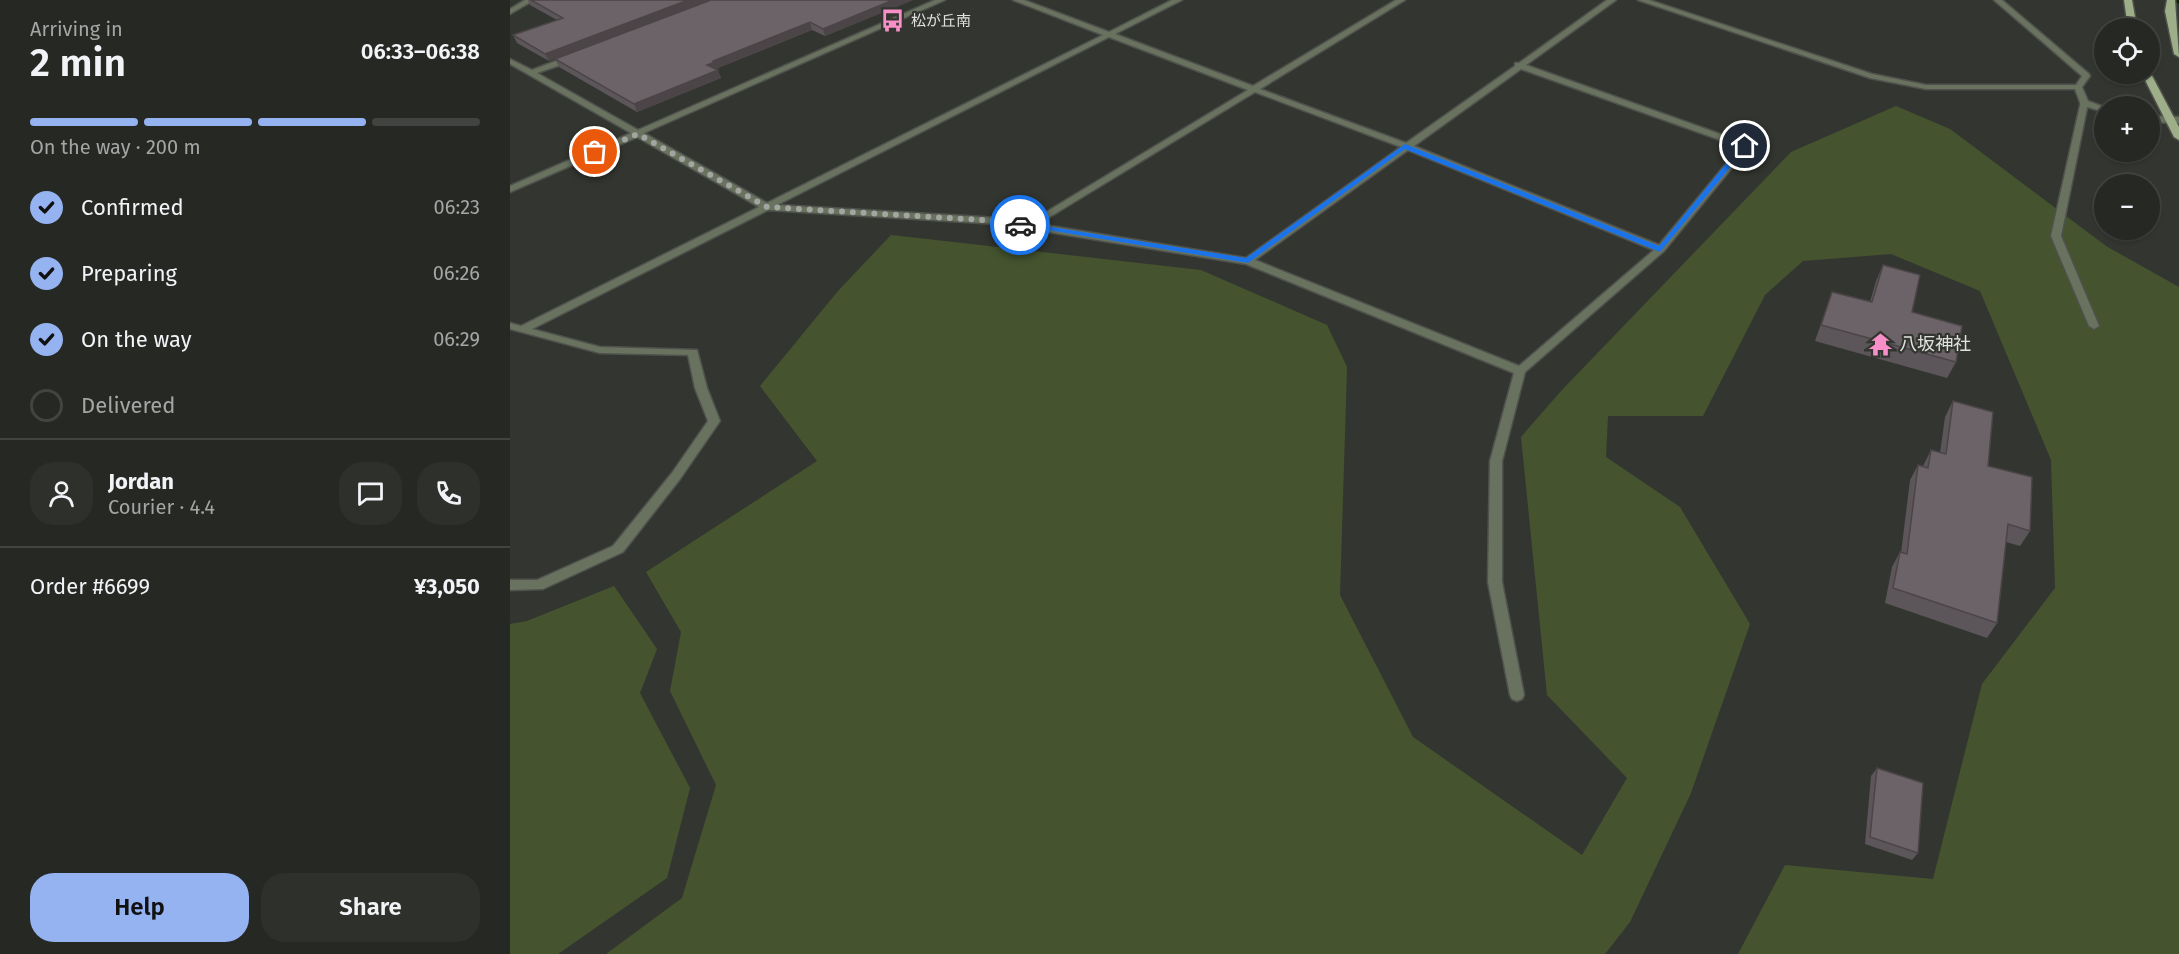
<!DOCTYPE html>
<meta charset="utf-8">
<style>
:root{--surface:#262824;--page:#2e302c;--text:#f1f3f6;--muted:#a4a6a6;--line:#424441;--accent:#95b2f1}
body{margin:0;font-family:"Fira Sans","Noto Sans JP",sans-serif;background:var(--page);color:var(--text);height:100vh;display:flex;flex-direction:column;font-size:22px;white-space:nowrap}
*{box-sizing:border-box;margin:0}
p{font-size:20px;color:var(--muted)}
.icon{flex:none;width:33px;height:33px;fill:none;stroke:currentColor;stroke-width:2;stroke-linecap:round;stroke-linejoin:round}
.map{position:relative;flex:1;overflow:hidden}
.panel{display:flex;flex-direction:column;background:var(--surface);width:510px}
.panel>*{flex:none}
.controls{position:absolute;left:1584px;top:18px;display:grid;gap:12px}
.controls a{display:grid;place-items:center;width:66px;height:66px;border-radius:50%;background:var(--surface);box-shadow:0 2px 4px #0004,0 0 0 2px var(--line);font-size:30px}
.pin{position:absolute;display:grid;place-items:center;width:51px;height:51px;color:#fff;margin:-26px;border:3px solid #fff;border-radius:50%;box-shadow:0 2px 6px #0007}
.courier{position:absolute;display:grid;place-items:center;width:60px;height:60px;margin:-30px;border:4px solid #1a73e8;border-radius:50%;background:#fff;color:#222;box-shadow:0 2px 8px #0007}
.headline em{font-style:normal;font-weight:600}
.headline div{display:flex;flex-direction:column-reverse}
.headline{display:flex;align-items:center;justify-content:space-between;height:102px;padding:0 30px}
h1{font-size:39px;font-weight:600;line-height:45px}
.bar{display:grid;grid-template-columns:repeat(4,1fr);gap:9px 6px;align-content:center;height:72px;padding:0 30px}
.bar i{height:8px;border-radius:4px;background:var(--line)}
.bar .active{background:var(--accent)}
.bar p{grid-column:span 4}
.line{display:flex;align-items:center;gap:15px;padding:0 30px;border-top:2px solid var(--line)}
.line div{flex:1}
.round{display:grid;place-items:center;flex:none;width:63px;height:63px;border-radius:24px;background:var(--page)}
ol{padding:0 30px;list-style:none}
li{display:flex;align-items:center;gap:18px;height:66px}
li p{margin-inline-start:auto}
li .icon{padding:6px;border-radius:50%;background:var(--accent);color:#111;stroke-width:4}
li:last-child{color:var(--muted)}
li i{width:33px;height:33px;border:3px solid var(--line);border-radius:50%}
.action{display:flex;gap:12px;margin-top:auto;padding:12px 30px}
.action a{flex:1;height:69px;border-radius:24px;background:var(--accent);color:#111;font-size:24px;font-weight:600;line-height:69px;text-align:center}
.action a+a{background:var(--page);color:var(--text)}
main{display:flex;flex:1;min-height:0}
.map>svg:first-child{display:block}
.green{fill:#45542f}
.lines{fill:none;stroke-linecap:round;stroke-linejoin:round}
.stream{fill:#131e01;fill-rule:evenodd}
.service-casing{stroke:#4f514c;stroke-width:3}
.minor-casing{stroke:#4f514c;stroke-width:3}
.primary-casing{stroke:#4f514c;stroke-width:3}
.service{fill:#69725f;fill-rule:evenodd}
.minor{fill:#69725f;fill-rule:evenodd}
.primary{fill:#9dae88;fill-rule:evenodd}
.wall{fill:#5c5559}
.shaded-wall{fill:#4b4548}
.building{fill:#6b6367;stroke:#4b4548;stroke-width:1.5}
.route{fill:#1a73e8}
.done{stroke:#a3a5a0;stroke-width:6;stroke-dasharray:0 10.8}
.labels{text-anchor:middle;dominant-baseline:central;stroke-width:4.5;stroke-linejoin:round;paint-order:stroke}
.far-poi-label{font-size:15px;fill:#dfe1dd;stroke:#333630;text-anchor:start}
.poi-label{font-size:18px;fill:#dfe1dd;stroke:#333630;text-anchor:start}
</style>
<main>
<section class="panel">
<div class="headline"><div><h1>2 min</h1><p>Arriving in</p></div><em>06:33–06:38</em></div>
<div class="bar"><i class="active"></i><i class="active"></i><i class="active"></i><i></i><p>On the way · 200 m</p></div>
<ol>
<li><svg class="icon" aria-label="check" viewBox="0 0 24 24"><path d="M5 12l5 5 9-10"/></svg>Confirmed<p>06:23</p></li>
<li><svg class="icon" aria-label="check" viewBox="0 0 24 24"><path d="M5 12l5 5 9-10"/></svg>Preparing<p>06:26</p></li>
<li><svg class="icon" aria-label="check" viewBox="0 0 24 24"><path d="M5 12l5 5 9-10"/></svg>On the way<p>06:29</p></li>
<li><i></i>Delivered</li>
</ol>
<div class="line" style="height:108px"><a class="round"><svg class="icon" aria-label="person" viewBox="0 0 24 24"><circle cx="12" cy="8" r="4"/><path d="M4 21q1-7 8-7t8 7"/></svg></a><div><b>Jordan</b><p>Courier · 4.4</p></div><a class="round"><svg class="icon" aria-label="chat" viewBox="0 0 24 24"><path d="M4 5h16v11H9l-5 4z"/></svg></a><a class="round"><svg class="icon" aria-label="phone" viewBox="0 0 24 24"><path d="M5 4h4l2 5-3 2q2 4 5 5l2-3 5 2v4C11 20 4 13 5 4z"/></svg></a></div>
<div class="line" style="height:78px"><div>Order #6699</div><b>¥3,050</b></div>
<div class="action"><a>Help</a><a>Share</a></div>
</section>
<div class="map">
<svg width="1669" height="954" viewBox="0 0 1669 954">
<rect width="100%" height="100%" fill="#333630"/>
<!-- green -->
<g class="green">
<polygon points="1386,106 1440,129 1596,246 1669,287 1669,954 1228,954 1275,865 1423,879 1472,684 1545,588 1541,460 1470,291 1381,254 1293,261 1255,295 1193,416 1098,416 1096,457 1170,507 1240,624 1181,793 1120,922 1095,954 96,954 172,898 206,785 160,691 171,632 136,572 307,461 250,386 328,291 381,235 691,270 817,325 837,367 830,595 903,737 1072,855 1117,778 1037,695 1011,437 1051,391 1281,152"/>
<polygon points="104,586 147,649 130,693 180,788 157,878 48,954 0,954 0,624 17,621"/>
</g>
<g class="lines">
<!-- stream -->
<polygon class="stream" points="1663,0 1669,0 1669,4"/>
<defs>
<polygon id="service" points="1571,101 1578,103 1551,236 1589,326 1584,329 1579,326 1541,236"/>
<g id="minor">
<polygon points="15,0 24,0 0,14 0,9"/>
<path d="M425,0H435L134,133L257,203L593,35L503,0H514L599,32L662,0H672L605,34L743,86L886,0H895L750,89L896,143L1005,66V63H1009L1097,0H1106L1016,65L1238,144V148L1154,251L1015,372L992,461V582L1014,695L1012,699L1007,701L1002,699L1000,695L978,582L980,461L1004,373L736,264L489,224L258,210L22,329L90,347L187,350L197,388L210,421L170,479L113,552L33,589L0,590V580H27L103,546L162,473L198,421L185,388L178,355L90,353L0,329V323L11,326L249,207L127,137L0,192V186L121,133L0,64V59L22,70L59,56H65V60L27,73L128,130ZM599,37L738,90L518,223L489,218L267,205ZM1011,69L1230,147L1149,245L904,146ZM745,92L891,147L736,258L528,224ZM898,150L1144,250L1009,366L745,260Z"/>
<polygon points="1128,0 1139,0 1362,74 1416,85 1566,85 1572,76 1484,0 1492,0 1579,74 1580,76 1572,87 1578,101 1594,107 1594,112 1571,105 1565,89 1416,89 1360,78"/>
<polygon points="1640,116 1669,117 1669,123 1640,122"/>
</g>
<g id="primary">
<polygon points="1614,0 1622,0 1627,28 1618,28"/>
<polygon points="1657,0 1665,0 1669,57 1664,54 1655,11"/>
<polygon points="1640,72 1669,127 1669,140 1664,137 1632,74"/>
</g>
</defs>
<!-- service casing -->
<use href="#service" class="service-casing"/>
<!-- minor casing -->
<use href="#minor" class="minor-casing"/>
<!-- primary casing -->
<use href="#primary" class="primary-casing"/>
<!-- service -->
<use href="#service" class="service"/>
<!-- minor -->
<use href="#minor" class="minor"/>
<!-- primary -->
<use href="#primary" class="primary"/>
</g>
<!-- wall -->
<g class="wall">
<polygon points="18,0 200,0 39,61 7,43 3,35 47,20 20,5"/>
<polygon points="403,0 315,36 302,30 208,68 208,69 207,70 211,78 127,112 49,67 45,59"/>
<polygon points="1373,265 1402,312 1446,362 1437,378 1305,341 1322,292 1360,302 1366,281"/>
<polygon points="1443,401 1478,466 1520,531 1510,546 1496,542 1487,623 1477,638 1375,603 1382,567 1390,552 1391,553 1400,480 1408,465 1413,466 1421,450 1430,453 1435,417"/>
<polygon points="1367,768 1408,853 1402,860 1355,844 1361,776"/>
</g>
<!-- shaded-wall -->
<g class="shaded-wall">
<polygon points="178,0 200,0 39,61 35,54"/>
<polygon points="383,0 403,0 315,36 313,29"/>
<polygon points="300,22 302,30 208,68 208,69 200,72 197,65 203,61"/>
<polygon points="208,70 211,78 127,112 124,104"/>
</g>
<!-- building -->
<g class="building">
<polygon points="21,0 178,0 35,54 3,35 53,18"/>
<polygon points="201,0 383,0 313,29 300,22 203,61 205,62 197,65 208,70 124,104 45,59"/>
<polygon points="1373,265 1410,275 1402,312 1452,326 1446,362 1311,325 1322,292 1362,302"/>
<polygon points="1443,401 1483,412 1478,466 1522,477 1520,531 1498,524 1487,623 1383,588 1390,552 1397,554 1408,465 1418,468 1421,450 1436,454"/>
<polygon points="1367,768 1413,783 1408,853 1360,837"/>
</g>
<!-- route -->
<polygon class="route" points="895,144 1149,246 1232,144 1238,146 1150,252 895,149 738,263 507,225 510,222 736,258"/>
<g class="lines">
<!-- done -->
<polyline class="done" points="85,152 128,134 257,207 489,221 510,225"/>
</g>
<!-- icons -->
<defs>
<symbol id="bus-bare" viewBox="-9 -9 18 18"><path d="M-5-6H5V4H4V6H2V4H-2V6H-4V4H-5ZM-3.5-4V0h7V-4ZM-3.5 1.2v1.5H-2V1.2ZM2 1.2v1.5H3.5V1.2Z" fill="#f98fc8" stroke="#333630" stroke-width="2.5" paint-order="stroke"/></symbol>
<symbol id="temple-bare" viewBox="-9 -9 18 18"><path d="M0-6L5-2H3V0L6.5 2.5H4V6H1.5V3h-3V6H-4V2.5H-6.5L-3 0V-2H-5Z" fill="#f98fc8" stroke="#333630" stroke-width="2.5" paint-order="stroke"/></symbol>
</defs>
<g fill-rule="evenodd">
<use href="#bus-bare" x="366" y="4" width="33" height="33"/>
<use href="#temple-bare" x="1354" y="328" width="33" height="33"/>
</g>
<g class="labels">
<!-- far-poi labels -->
<g class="far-poi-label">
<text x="401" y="21">松が丘南</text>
</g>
<!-- poi labels -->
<g class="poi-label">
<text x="1389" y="344">八坂神社</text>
</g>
</g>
</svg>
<div class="controls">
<a><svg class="icon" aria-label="locate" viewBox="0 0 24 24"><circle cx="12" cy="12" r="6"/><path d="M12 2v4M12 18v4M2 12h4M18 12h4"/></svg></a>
<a>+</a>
<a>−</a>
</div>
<div class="pin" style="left:85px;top:152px;background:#ea580c"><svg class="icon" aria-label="bag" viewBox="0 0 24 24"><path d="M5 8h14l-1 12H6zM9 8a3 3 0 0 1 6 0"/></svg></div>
<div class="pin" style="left:1235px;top:146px;background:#1f2937"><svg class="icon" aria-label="home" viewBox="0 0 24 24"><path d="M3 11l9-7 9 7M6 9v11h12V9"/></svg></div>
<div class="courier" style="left:510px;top:225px"><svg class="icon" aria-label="car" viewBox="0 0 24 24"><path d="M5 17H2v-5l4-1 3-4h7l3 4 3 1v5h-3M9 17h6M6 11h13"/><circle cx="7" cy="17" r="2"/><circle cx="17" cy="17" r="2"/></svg></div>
</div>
</main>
